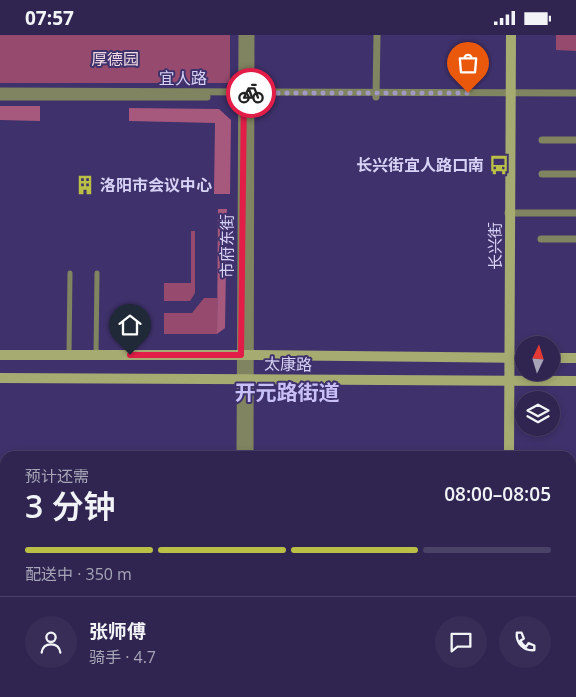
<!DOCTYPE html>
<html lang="zh">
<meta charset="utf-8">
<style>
:root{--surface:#2f2550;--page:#372d57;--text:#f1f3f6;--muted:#a7a5b7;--line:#4a4267;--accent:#bac045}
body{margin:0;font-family:"Open Sans","Noto Sans SC",sans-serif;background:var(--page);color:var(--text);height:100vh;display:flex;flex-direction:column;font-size:19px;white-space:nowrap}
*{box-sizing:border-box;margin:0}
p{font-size:16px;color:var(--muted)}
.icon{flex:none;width:28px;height:28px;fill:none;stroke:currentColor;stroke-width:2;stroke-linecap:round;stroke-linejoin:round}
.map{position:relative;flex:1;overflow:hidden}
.side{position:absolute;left:0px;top:416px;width:576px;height:246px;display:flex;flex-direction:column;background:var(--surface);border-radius:15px 15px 0 0;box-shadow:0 2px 8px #0003,0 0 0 1px var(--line)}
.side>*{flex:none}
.needle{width:32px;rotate:4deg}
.fabs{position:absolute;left:515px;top:301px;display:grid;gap:10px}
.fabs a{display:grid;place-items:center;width:45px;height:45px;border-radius:50%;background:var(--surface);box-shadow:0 2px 8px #0003,0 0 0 1px var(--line);font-size:25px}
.pin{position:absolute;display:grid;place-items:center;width:42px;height:42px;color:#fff;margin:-51px -21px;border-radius:50% 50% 50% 0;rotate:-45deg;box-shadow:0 0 5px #0007}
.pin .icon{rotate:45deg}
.courier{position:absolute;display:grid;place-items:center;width:50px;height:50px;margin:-25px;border:4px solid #e11d48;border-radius:50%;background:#fff;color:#222;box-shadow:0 1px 6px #0007}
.head em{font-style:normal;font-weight:600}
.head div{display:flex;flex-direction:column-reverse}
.head{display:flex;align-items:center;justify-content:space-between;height:85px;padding:0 25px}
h1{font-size:32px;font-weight:600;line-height:38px}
.bar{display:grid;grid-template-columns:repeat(4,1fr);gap:8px 5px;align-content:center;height:60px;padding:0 25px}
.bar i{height:6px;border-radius:4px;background:var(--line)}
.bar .selected{background:var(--accent)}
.bar p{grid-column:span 4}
.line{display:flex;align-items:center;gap:12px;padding:0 25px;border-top:1px solid var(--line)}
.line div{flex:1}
.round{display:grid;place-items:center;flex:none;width:52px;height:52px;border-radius:26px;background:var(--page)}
.status{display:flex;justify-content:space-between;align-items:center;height:35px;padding:0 25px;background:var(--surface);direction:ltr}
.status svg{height:14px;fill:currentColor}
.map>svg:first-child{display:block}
.green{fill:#954a6e}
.forest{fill:#a7587d}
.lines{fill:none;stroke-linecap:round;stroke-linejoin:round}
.pedestrian{stroke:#818460;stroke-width:5}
.minor{stroke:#818460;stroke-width:7}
.tertiary{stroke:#818460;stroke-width:9}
.secondary{stroke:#a6ab72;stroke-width:10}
.done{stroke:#a29ac5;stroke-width:5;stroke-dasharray:0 9}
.route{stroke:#e11d48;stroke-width:6}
.labels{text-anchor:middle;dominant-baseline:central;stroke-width:4;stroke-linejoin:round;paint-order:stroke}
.park-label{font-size:16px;fill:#f0d9e2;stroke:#3f316b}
.street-label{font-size:16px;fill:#d8d3f6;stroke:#3f316b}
.poi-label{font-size:16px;font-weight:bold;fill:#d8d3f6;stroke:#3f316b;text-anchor:end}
.district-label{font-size:21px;font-weight:bold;fill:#c8c0f7;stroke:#3f316b}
</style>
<div class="status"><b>07:57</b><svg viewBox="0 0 49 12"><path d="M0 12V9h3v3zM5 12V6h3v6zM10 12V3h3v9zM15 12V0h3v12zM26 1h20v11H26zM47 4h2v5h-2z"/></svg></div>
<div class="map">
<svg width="576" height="662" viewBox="0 0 576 662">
<rect width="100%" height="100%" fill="#3f316b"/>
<!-- green -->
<g class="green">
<rect x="0" y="0" width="230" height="48"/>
<polygon points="556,0 576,0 576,16 556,15"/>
<polygon points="191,196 195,196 195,258 190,266 164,266 164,248 191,248"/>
<polygon points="204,263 217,263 217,299 164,299 164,278 192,278"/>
<polygon points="0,599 5,600 5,649 0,649"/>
</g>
<!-- forest -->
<g class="forest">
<polygon points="0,71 40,71 40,86 0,85"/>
<polygon points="129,73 219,74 231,85 230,159 214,159 215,88 129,86"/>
<polygon points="218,174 227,174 225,293 217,299"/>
</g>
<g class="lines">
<!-- pedestrian -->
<g class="pedestrian">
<polyline points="69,320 70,238"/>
<polyline points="96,320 97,238"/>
</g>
<!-- minor -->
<g class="minor">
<polyline points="0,56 576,58"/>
<polyline points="0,62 207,62"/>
<polyline points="376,62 377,0"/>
<polyline points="542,105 576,105"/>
<polyline points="542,139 576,139"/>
<polyline points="508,178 576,178"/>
<polyline points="541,204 576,204"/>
</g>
<!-- tertiary -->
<g class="tertiary">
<polyline points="241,421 243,0"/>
<polyline points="249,421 250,0"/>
<polyline points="240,662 240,658"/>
<polyline points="248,662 248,658"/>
</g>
<!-- secondary -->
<g class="secondary">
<polyline points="0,320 250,320 524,323"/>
<polyline points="551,323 576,323"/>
<polyline points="0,343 576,346"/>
<polyline points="509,421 511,0"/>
<polyline points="508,662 508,658"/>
</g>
</g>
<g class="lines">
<!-- done -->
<polyline class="done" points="251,58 468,58"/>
<!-- route -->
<polyline class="route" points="130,320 241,320 244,58 251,58"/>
</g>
<!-- icons -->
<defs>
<symbol id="bus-bare" viewBox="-9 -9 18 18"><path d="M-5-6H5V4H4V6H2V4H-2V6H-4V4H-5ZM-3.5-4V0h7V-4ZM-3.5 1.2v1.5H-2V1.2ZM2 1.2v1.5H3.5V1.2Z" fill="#bac045" stroke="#3f316b" stroke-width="2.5" paint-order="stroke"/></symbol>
<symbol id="building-bare" viewBox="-9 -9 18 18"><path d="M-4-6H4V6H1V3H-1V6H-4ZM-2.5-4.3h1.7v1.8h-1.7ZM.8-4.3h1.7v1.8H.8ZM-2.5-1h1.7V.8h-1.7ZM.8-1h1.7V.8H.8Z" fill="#bac045" stroke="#3f316b" stroke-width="2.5" paint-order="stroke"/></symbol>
</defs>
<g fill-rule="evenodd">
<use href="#bus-bare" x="485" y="116" width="28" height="28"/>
<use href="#building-bare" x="71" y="136" width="28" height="28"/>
</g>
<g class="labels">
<!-- park labels -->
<g class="park-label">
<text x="115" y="24">厚德园</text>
</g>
<!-- street labels -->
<g class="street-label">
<text x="183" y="43">宜人路</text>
<text transform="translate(227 211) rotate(-90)">市府东街</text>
<text transform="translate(495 211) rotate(-90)">长兴街</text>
<text transform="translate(288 329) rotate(1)">太康路</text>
</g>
<!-- poi labels -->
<g class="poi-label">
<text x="484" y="130">长兴街宜人路口南</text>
<text x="100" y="150" text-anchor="start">洛阳市会议中心</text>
</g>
<!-- district labels -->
<g class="district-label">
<text x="287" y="357">开元路街道</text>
</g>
</g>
</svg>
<div class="fabs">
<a><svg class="needle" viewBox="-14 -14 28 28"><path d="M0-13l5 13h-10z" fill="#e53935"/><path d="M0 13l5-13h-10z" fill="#a7a5b7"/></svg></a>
<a><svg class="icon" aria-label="layers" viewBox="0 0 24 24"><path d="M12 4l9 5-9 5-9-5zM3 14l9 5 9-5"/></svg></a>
</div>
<div class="pin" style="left:468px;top:58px;background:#ea580c"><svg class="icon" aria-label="bag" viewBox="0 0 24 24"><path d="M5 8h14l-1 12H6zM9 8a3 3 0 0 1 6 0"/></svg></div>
<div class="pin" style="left:130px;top:320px;background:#1f2937"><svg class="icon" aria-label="home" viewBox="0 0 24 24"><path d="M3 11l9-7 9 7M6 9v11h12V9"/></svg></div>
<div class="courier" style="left:251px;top:58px"><svg class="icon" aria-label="bike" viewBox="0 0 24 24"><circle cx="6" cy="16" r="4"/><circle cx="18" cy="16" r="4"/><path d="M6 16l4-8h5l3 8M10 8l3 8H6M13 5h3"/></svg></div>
<section class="side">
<div class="head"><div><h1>3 分钟</h1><p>预计还需</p></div><em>08:00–08:05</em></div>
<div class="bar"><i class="selected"></i><i class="selected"></i><i class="selected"></i><i></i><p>配送中 · 350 m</p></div>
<div class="line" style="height:90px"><a class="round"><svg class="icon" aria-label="person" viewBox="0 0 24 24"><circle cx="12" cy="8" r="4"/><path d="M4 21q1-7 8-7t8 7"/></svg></a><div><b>张师傅</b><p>骑手 · 4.7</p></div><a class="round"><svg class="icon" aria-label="chat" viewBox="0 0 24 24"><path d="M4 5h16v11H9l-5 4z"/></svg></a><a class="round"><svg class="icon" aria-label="phone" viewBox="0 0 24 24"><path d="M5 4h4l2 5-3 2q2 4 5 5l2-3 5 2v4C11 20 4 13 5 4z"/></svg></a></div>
</section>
</div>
